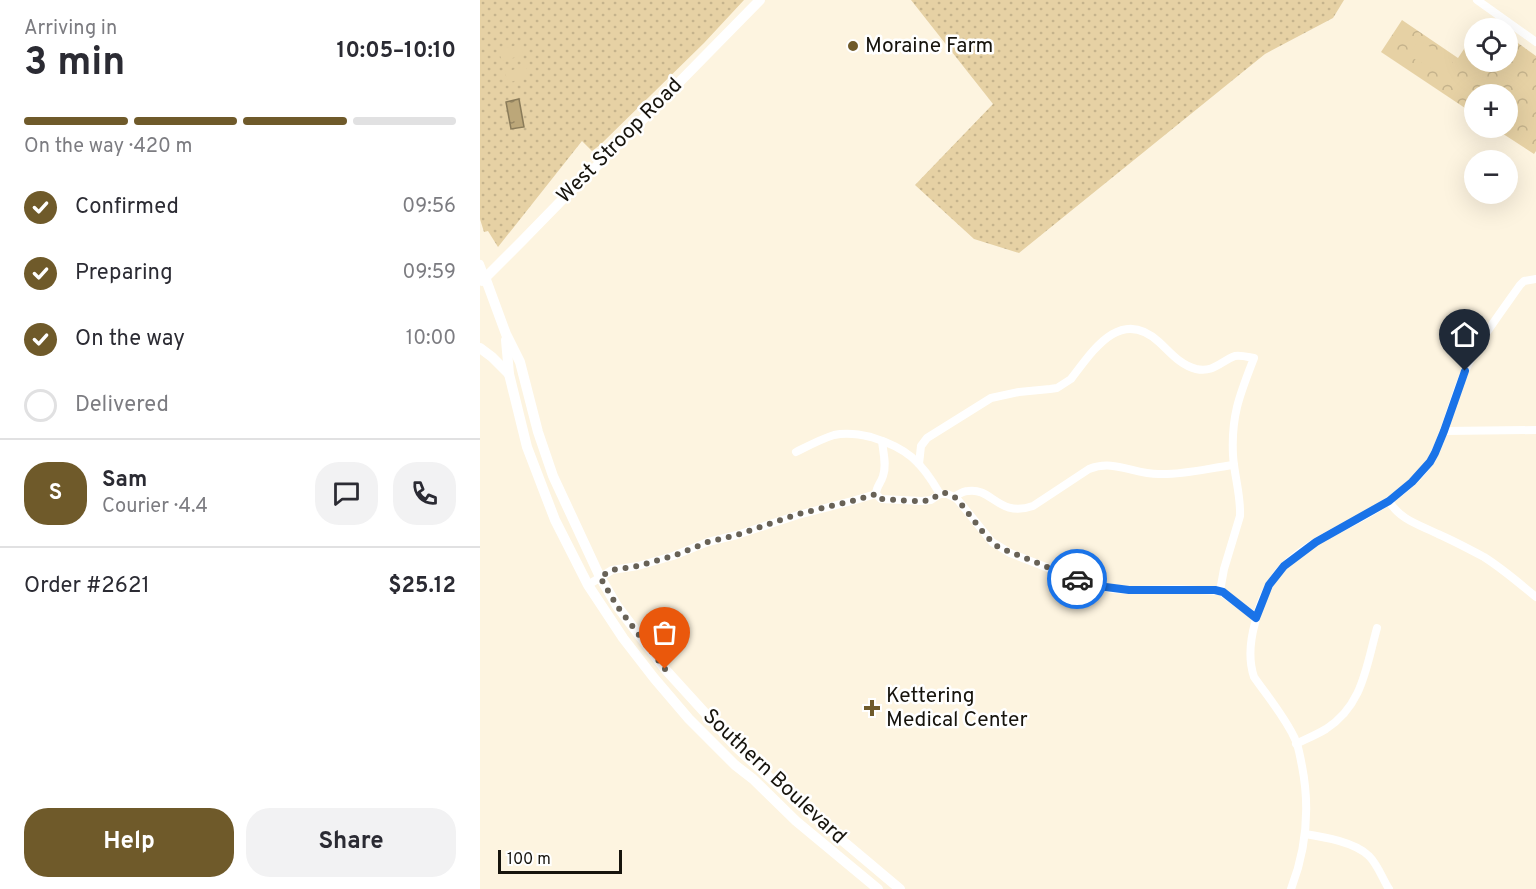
<!DOCTYPE html>
<meta charset="utf-8">
<style>
:root{--surface:#fff;--page:#f2f2f3;--text:#2b2b33;--muted:#7c7c81;--line:#e1e1e2;--accent:#6f5a2a}
body{margin:0;font-family:Overpass,sans-serif;background:var(--page);color:var(--text);height:100vh;display:flex;flex-direction:column;font-size:22px;white-space:nowrap}
*{box-sizing:border-box;margin:0}
p{font-size:20px;color:var(--muted)}
.icon{flex:none;width:33px;height:33px;fill:none;stroke:currentColor;stroke-width:2;stroke-linecap:round;stroke-linejoin:round}
.map{position:relative;flex:1;overflow:hidden}
.details{display:flex;flex-direction:column;background:var(--surface);width:480px}
.details>*{flex:none}
.tools{position:absolute;left:984px;top:18px;display:grid;gap:12px}
.tools a{display:grid;place-items:center;width:54px;height:54px;border-radius:50%;background:var(--surface);box-shadow:0 6px 24px #0002;font-size:30px}
.scale{position:absolute;left:18px;bottom:15px;width:124px;box-sizing:border-box;padding-left:6px;border:3px solid #17140d;border-top:0;font-size:16px;line-height:21px;white-space:nowrap;color:#17140d;-webkit-text-stroke:4px #fff;paint-order:stroke}
.pin{position:absolute;display:grid;place-items:center;width:51px;height:51px;color:#fff;margin:-62px -26px;border-radius:50% 50% 50% 0;rotate:-45deg;box-shadow:0 0 6px #0007}
.pin .icon{rotate:45deg}
.courier{position:absolute;display:grid;place-items:center;width:60px;height:60px;margin:-30px;border:4px solid #1a73e8;border-radius:50%;background:#fff;color:#222;box-shadow:0 2px 8px #0007}
.headline em{font-style:normal;font-weight:700}
.headline div{display:flex;flex-direction:column-reverse}
.headline{display:flex;align-items:center;justify-content:space-between;height:102px;padding:0 24px}
h1{font-size:39px;font-weight:700;line-height:45px}
.bar{display:grid;grid-template-columns:repeat(4,1fr);gap:9px 6px;align-content:center;height:72px;padding:0 24px}
.bar i{height:8px;border-radius:4px;background:var(--line)}
.bar .active{background:var(--accent)}
.bar p{grid-column:span 4}
.line{display:flex;align-items:center;gap:15px;padding:0 24px;border-top:2px solid var(--line)}
.line div{flex:1}
.round{display:grid;place-items:center;flex:none;width:63px;height:63px;border-radius:24px;background:var(--page)}
ol{padding:0 24px;list-style:none}
li{display:flex;align-items:center;gap:18px;height:66px}
li p{margin-inline-start:auto}
li .icon{padding:6px;border-radius:50%;background:var(--accent);color:#fff;stroke-width:4}
li:last-child{color:var(--muted)}
li i{width:33px;height:33px;border:3px solid var(--line);border-radius:50%}
.button{display:flex;gap:12px;margin-top:auto;padding:12px 24px}
.button a{flex:1;height:69px;border-radius:24px;background:var(--accent);color:#fff;font-size:24px;font-weight:700;line-height:69px;text-align:center}
.button a+a{background:var(--page);color:var(--text)}
main{display:flex;flex:1;min-height:0}
.map>svg:first-child{display:block}
.grass{fill:url(#grass-dots)}
.park{fill:url(#park-crowns)}
.garden{fill:#e6d1a4}
.water{fill:url(#water-ripples);stroke:#8a7b59;stroke-width:1.5}
.lines{fill:none;stroke-linecap:round;stroke-linejoin:round}
.street{stroke:#fff;stroke-width:8}
.secondary{stroke:#fff;stroke-width:10}
.done{stroke:#686257;stroke-width:6;stroke-dasharray:0 10.8}
.route{stroke:#1a73e8;stroke-width:8}
.poi-dot{fill:#6f5a2a;stroke:#fff;stroke-width:2}
.labels{text-anchor:middle;dominant-baseline:central;stroke-width:5;stroke-linejoin:round;paint-order:stroke}
.poi-label{font-size:21px;fill:#17140d;stroke:#fff;text-anchor:start}
.street-label{font-size:21px;fill:#17140d;stroke:#fff}
</style>
<main>
<section class="details">
<div class="headline"><div><h1>3 min</h1><p>Arriving in</p></div><em>10:05–10:10</em></div>
<div class="bar"><i class="active"></i><i class="active"></i><i class="active"></i><i></i><p>On the way · 420 m</p></div>
<ol>
<li><svg class="icon" aria-label="check" viewBox="0 0 24 24"><path d="M5 12l5 5 9-10"/></svg>Confirmed<p>09:56</p></li>
<li><svg class="icon" aria-label="check" viewBox="0 0 24 24"><path d="M5 12l5 5 9-10"/></svg>Preparing<p>09:59</p></li>
<li><svg class="icon" aria-label="check" viewBox="0 0 24 24"><path d="M5 12l5 5 9-10"/></svg>On the way<p>10:00</p></li>
<li><i></i>Delivered</li>
</ol>
<div class="line" style="height:108px"><b class="round" style="background:var(--accent);color:#fff">S</b><div><b>Sam</b><p>Courier · 4.4</p></div><a class="round"><svg class="icon" aria-label="chat" viewBox="0 0 24 24"><path d="M4 5h16v11H9l-5 4z"/></svg></a><a class="round"><svg class="icon" aria-label="phone" viewBox="0 0 24 24"><path d="M5 4h4l2 5-3 2q2 4 5 5l2-3 5 2v4C11 20 4 13 5 4z"/></svg></a></div>
<div class="line" style="height:78px"><div>Order #2621</div><b>$25.12</b></div>
<div class="button"><a>Help</a><a>Share</a></div>
</section>
<div class="map">
<svg width="1056" height="889" viewBox="0 0 1056 889">
<defs>
<pattern id="grass-dots" width="8" height="8" patternUnits="userSpaceOnUse" patternTransform="scale(1.5)"><rect width="8" height="8" fill="#e6d1a4"/><path d="M2 2h.1M6 6h.1" fill="none" stroke="#c5b38c" stroke-width="1.8" stroke-linecap="round"/></pattern>
<pattern id="park-crowns" width="20" height="18" patternUnits="userSpaceOnUse" patternTransform="scale(1.5)"><rect width="20" height="18" fill="#e6d1a4"/><path d="M2 6a3 3 0 1 1 6 0M12 15a3 3 0 1 1 6 0" fill="none" stroke="#c5b38c"/></pattern>
<pattern id="water-ripples" width="26" height="14" patternUnits="userSpaceOnUse" patternTransform="scale(1.5)"><rect width="26" height="14" fill="#bca779"/><path d="M2 4q2-2 4 0t4 0M15 11q2-2 4 0t4 0" fill="none" stroke="#988762"/></pattern>
</defs>
<rect width="100%" height="100%" fill="#fdf4e0"/>
<!-- grass -->
<g class="grass">
<polygon points="0,0 264,0 224,43 120,145 112,151 102,141 18,247 8,231 4,232 0,219"/>
<polygon points="431,0 864,0 853,18 785,54 539,253 494,239 435,185 513,104"/>
</g>
<!-- park -->
<polygon class="park" points="922,20 978,58 994,34 994,62 1028,62 1028,36 1056,56 1056,151 1054,154 1014,128 1028,128 1028,94 994,94 994,114 901,52"/>
<!-- garden -->
<g class="garden">
<polygon points="938,40 974,60 965,76 929,56"/>
<polygon points="41,44 43,55 22,61 18,50"/>
<polygon points="46,66 49,76 28,83 25,72"/>
</g>
<!-- water -->
<polygon class="water" points="39,99 44,127 31,129 26,102"/>
<g class="lines">
<!-- street -->
<g class="street">
<polyline points="997,0 1056,42"/>
<polyline points="0,264 5,277"/>
<polyline points="964,431 1056,430"/>
<path d="M316,452C328,446 341,439 354,435C367,432 379,434 391,437C427,448 441,461 460,494"/>
<path d="M439,464L441,446L447,438L511,398L539,392L570,389L577,388L591,379C612,352 640,306 679,342C690,352 700,365 716,369C734,373 741,361 755,356C761,355 768,357 774,358C760,394 751,415 753,455C754,475 761,495 760,516L744,569L740,591"/>
<polyline points="396,494 401,499 442,501 451,500 460,494"/>
<path d="M396,494C396,487 401,483 403,476C407,465 403,452 402,441"/>
<path d="M460,494H467L474,497C479,494 483,491 488,491C512,487 518,518 553,506L609,469C634,459 653,474 679,474C704,475 729,468 754,465"/>
<polyline points="474,497 478,500 512,542 530,553 604,582 632,589 649,590 698,589 740,591 776,617"/>
<path d="M909,501C920,520 940,525 958,534C974,541 989,549 1004,557C1023,569 1039,583 1056,597"/>
<polyline points="108,585 132,570 158,566 193,556 228,542 257,535 318,515 372,501 396,494"/>
<path d="M816,744C826,739 836,735 846,729C883,705 886,667 897,628"/>
<path d="M825,834C844,837 875,842 889,856C898,865 902,878 909,889"/>
<path d="M811,889C826,850 830,807 822,766C820,757 819,747 815,739C805,717 788,697 774,677C768,659 770,641 775,623C779,603 789,582 803,567C827,542 862,529 891,512C913,499 935,483 950,462C955,455 958,446 961,438C970,415 976,391 986,369C1000,339 1021,312 1040,285L1044,281L1056,279"/>
</g>
<!-- secondary -->
<g class="secondary">
<polyline points="5,277 26,334 40,362 58,432 73,476 120,577 137,606 185,669 256,747 313,799 420,889"/>
<polyline points="2,281 42,241 80,202 118,165 280,0"/>
<polyline points="26,340 29,374 47,447 75,520 108,585 143,638 174,678 209,719 255,765 273,779 316,821 398,889"/>
<polyline points="0,348 12,357 29,374"/>
</g>
</g>
<g class="lines">
<!-- done -->
<path class="done" d="M185,669L137,606L120,577L132,570L158,566L193,556L228,542L257,535L318,514L372,501L396,494L401,499C413,499 439,503 449,500C455,499 458,492 466,493C470,494 475,497 478,500L506,536L518,547L597,579"/>
<!-- route -->
<polyline class="route" points="597,579 618,586 649,590 735,590 743,592 776,618 789,585 804,566 836,542 909,501 932,482 950,462 955,453 964,431 985,371"/>
</g>
<!-- markers -->
<g class="poi-dot">
<circle cx="373" cy="46" r="6"/>
<path d="M389 699h6v6h6v6h-6v6h-6v-6h-6v-6h6z"/>
</g>
<g class="labels">
<!-- poi labels -->
<g class="poi-label">
<text x="385" y="46">Moraine Farm</text>
<text x="406" y="696">Kettering<tspan x="406" dy="24">Medical Center</tspan></text>
</g>
<!-- street labels -->
<g class="street-label">
<text transform="translate(140 141) rotate(-45)">West Stroop Road</text>
<text transform="translate(294 777) rotate(43)">Southern Boulevard</text>
</g>
</g>
</svg>
<div class="tools">
<a><svg class="icon" aria-label="locate" viewBox="0 0 24 24"><circle cx="12" cy="12" r="6"/><path d="M12 2v4M12 18v4M2 12h4M18 12h4"/></svg></a>
<a>+</a>
<a>−</a>
</div>
<div class="scale">100 m</div>
<div class="pin" style="left:185px;top:669px;background:#ea580c"><svg class="icon" aria-label="bag" viewBox="0 0 24 24"><path d="M5 8h14l-1 12H6zM9 8a3 3 0 0 1 6 0"/></svg></div>
<div class="pin" style="left:985px;top:371px;background:#1f2937"><svg class="icon" aria-label="home" viewBox="0 0 24 24"><path d="M3 11l9-7 9 7M6 9v11h12V9"/></svg></div>
<div class="courier" style="left:597px;top:579px"><svg class="icon" aria-label="car" viewBox="0 0 24 24"><path d="M5 17H2v-5l4-1 3-4h7l3 4 3 1v5h-3M9 17h6M6 11h13"/><circle cx="7" cy="17" r="2"/><circle cx="17" cy="17" r="2"/></svg></div>
</div>
</main>
